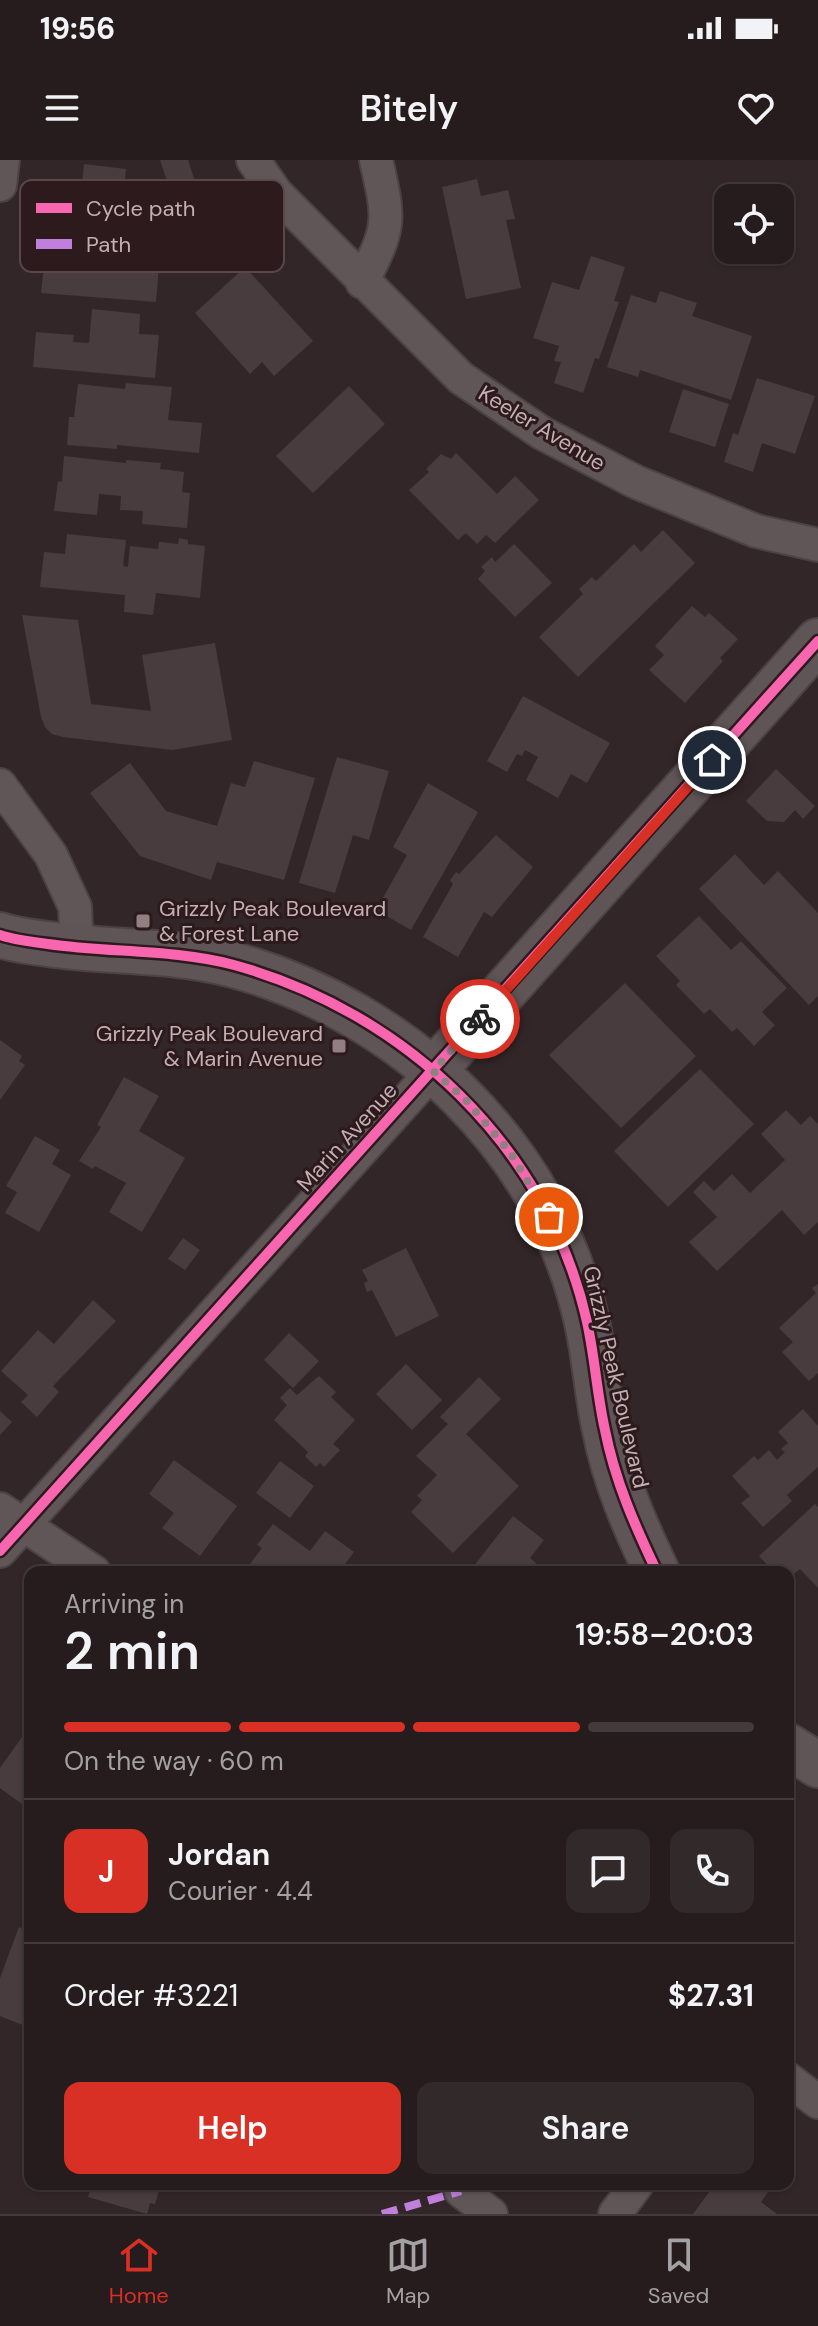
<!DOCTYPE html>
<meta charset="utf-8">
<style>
:root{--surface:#261c1e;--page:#32292b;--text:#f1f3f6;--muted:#a4a1a4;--line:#423a3c;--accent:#d93025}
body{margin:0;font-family:"DM Sans",sans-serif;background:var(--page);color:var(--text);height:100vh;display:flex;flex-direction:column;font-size:30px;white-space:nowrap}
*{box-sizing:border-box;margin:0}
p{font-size:26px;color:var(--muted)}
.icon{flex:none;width:44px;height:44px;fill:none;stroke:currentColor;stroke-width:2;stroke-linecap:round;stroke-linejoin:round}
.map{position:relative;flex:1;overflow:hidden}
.details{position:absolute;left:24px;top:1406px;width:770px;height:624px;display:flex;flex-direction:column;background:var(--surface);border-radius:16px;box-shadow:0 2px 6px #0004,0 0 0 2px var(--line)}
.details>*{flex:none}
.buttons{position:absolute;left:714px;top:24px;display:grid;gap:16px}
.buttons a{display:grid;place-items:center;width:80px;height:80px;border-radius:16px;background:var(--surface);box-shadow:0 2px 6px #0004,0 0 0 2px var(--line);font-size:40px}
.pin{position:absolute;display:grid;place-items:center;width:68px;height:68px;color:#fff;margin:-34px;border:4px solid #fff;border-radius:50%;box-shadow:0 2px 8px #0007}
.courier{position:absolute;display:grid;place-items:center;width:80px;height:80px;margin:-40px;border:6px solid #d93025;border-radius:50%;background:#fff;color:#222;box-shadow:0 2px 10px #0007}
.head em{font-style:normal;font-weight:600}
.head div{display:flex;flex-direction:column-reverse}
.head{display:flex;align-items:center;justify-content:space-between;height:136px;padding:0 40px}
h1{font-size:52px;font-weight:600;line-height:60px}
.bar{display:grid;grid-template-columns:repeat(4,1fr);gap:12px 8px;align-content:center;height:96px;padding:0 40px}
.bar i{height:10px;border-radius:6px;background:var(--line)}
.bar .current{background:var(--accent)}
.bar p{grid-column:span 4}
.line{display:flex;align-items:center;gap:20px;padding:0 40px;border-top:2px solid var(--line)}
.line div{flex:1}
.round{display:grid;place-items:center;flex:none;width:84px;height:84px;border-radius:16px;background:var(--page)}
.primary-button{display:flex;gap:16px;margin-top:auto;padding:16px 40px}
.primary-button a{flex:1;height:92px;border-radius:16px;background:var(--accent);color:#fff;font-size:32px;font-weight:600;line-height:92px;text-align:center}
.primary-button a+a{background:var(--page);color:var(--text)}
.status{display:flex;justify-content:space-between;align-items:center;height:56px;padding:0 40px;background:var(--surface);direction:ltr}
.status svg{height:22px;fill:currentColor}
header{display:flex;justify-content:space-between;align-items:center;height:104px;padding:0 40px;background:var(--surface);font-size:36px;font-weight:600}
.tab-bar{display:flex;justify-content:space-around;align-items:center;height:112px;border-top:2px solid var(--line);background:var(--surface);font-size:22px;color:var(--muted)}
.tab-bar a{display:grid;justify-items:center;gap:4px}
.tab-bar .current{color:var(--accent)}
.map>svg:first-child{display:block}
.building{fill:#483c3e}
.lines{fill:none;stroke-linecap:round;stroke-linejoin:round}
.street-casing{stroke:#4c4244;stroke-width:36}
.secondary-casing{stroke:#4d4142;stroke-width:48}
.street{stroke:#615657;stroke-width:32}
.secondary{stroke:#5f5556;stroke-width:44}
.quiet{stroke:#c07fdc;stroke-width:8;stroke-dasharray:16 8;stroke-linecap:butt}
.cycleway-casing{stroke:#2d1a1d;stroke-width:15}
.cycleway{stroke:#f766af;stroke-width:10}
.done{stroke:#917f82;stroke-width:8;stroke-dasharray:0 14.4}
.route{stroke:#d93025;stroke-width:10}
.poi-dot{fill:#917f82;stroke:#2d1a1d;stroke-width:3}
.labels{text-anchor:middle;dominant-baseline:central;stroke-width:6;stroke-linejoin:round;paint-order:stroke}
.street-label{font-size:22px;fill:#c4afb2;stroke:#2d1a1d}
.poi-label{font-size:22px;fill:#c4afb2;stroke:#2d1a1d;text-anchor:start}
.key{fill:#2d1a1d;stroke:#5a474a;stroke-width:2}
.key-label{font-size:22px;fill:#c4afb2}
</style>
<div class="status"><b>19:56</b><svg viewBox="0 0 49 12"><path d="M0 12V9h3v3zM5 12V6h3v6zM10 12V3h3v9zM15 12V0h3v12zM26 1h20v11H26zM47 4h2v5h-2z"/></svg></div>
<header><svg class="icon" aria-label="menu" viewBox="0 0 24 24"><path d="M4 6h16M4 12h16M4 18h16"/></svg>Bitely<svg class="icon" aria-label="heart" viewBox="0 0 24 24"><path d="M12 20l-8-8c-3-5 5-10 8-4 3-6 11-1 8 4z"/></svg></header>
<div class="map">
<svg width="818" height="2054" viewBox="0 0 818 2054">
<rect width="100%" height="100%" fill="#332628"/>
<!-- building -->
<g class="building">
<polygon points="160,0 188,0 197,28 172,36"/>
<polygon points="84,4 126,9 120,70 136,71 133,103 159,106 156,142 41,133 45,97 80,100 84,55 71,53 74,23 82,24"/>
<polygon points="477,19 481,36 508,30 515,59 506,60 521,128 466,139 442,27"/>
<polygon points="591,96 625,107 614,141 619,142 599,199 595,198 583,233 554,223 561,202 554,201 559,186 533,178 552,122 579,130"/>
<polygon points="245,107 313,181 274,216 262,202 250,214 195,153"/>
<polygon points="660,131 697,143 692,156 752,176 731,240 640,210 638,217 607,207 631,135 656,143"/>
<polygon points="92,149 140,154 139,174 159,175 155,218 33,207 36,172 74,175 73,182 89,183"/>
<polygon points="757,218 815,236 795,294 762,283 753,312 724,302 733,273 738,275"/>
<polygon points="126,223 172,227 168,260 202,263 199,293 117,285 117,289 67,285 69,257 74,257 78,224 125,229"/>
<polygon points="349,226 385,264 313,333 276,296"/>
<polygon points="683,229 729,244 715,287 669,272"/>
<polygon points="456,293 497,334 515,316 539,340 495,383 486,375 477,384 466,373 458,380 409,330 429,312 426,309 441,294 451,299"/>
<polygon points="64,296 126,303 126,300 161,303 160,309 184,312 182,332 190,333 187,368 142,364 143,351 120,350 121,336 99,334 97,355 54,351 58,321 62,322"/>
<polygon points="663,370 695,403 578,517 539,477 583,434 579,429 592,417 596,421 634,384 641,392"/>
<polygon points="67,374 126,380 123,406 128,407 130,386 158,389 159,382 178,384 179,378 188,380 188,384 205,386 200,438 156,433 153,455 124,452 125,435 40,427 44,392 65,394"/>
<polygon points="514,384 552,423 515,457 478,419 485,411 481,407 492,397 495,402"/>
<polygon points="692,446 705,457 709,453 738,479 720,498 723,501 685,543 649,510 664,495 655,486"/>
<polygon points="22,455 78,460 91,544 151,551 142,495 215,483 232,580 172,590 63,577 52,574 45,567 41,557"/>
<polygon points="523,536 610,583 587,623 571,614 558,638 526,620 538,597 525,590 522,596 517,594 507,612 487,601"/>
<polygon points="337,597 389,611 369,680 353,675 335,733 299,723"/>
<polygon points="254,601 315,618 284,720 217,702 211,720 140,696 90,633 130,603 166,651 217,666 231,623 245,627"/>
<polygon points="776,609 815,646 803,659 795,650 784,662 767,661 746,641"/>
<polygon points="428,623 478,652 411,770 376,750 407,695 393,687"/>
<polygon points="496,675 533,707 492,757 484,752 458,797 423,777 453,724 450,720 456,712 459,714"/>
<polygon points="735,694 764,725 778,711 818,753 818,836 809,845 699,729"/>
<polygon points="699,756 731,790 741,781 787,828 762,852 775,865 754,886 737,868 732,872 710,849 704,854 676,825 680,821 656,796"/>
<polygon points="625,823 696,896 621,968 549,895"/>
<polygon points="0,880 22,896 19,901 25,905 0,940"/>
<polygon points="700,909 754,964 668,1047 614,991"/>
<polygon points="124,917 159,936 139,971 185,998 142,1072 109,1052 126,1023 95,1006 93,1009 79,1001 101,967 97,965"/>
<polygon points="786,950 801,965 810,956 818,964 818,1062 804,1075 782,1050 717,1111 689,1082 717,1057 693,1032 704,1021 714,1031 732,1014 750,1033 785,1000 761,974"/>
<polygon points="35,976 60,990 52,1004 71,1015 39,1072 5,1053 17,1032 6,1026"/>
<polygon points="183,1078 200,1090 185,1110 168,1099"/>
<polygon points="406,1088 439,1156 396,1177 372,1130 367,1132 364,1123 368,1121 362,1110"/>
<polygon points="818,1124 818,1213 809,1221 782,1192 793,1182 779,1168 816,1133 812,1128"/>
<polygon points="93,1140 116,1161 53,1226 59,1232 37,1257 21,1242 28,1235 1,1211 38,1170 54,1184"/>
<polygon points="289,1173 319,1201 293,1228 264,1200"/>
<polygon points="406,1204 442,1240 412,1270 376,1234"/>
<polygon points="319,1216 336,1232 331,1237 355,1260 333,1284 340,1290 324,1307 320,1303 316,1307 305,1296 308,1292 274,1260 287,1245 280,1238 290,1228 297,1235"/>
<polygon points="479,1217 501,1239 466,1274 519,1326 453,1393 411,1352 422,1340 417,1336 437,1315 416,1296 448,1264 440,1257"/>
<polygon points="803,1249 818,1266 818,1307 787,1335 792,1341 763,1367 741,1343 750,1336 732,1316 754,1296 758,1300 769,1290 777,1300 785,1292 781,1289 788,1283 778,1272"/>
<polygon points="0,1251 12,1262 0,1275"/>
<polygon points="174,1300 237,1346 200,1396 162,1368 174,1353 149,1334"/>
<polygon points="280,1301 314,1326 290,1358 256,1333"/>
<polygon points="815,1344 818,1347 818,1428 800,1409 788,1419 788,1412 774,1412 759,1396"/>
<polygon points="513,1356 544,1380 530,1398 536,1403 532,1408 537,1412 469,1412"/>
<polygon points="273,1364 310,1391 325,1371 354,1392 339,1412 244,1412 262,1388 257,1385"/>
<polygon points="22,1577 30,1583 30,1650 0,1628 0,1608"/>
<polygon points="19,1767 30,1772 30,1868 0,1856 0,1818"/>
<polygon points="92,2024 166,2024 165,2030 160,2028 155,2044 150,2043 147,2054 88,2037"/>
<polygon points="715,2024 774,2024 761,2042 777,2054 693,2054"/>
</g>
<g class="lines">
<defs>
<g id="street">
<polyline points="253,0 276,33 461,218 542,273 636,322 756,371 818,385"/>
<polyline points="0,25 3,0"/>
<path d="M362,122C391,66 390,61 376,0"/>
<polyline points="0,625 51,695 75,747 77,788"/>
<polyline points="0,1349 94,1412"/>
<polyline points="0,1391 433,911"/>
<polyline points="788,1919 818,1942"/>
<polyline points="461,2031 491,2054"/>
<polyline points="615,2054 637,2024"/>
</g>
<g id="secondary">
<path d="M0,775C15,780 32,782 48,784C109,793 174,789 234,805C405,852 548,987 587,1162C595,1198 597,1235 605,1270C615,1321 635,1366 657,1412"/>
<polyline points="433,911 818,481"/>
<polyline points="788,1586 818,1605"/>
</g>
</defs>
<!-- street casing -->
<use href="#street" class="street-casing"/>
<!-- secondary casing -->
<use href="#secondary" class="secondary-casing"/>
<!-- street -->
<use href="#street" class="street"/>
<!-- secondary -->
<use href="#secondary" class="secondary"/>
<!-- quiet -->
<polyline class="quiet" points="382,2054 461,2031"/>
<defs>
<g id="cycleway">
<path d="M0,775C15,780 32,782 48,784C109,793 174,789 234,805C405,852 548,987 587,1162C595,1198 597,1235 605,1270C615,1321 635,1366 657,1412"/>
<polyline points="0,1391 818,481"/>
</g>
</defs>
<!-- cycleway casing -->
<use href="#cycleway" class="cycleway-casing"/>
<!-- cycleway -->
<use href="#cycleway" class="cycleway"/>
</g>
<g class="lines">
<!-- done -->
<polyline class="done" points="480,859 433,911 465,939 510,992 549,1057"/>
<!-- route -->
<polyline class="route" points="480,859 712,600"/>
</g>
<!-- markers -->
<g class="poi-dot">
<rect x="135" y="753" width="16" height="16" rx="4"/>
<rect x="331" y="878" width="16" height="16" rx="4"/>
</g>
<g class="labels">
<!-- street labels -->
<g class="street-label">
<text transform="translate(542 268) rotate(31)">Keeler Avenue</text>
<text transform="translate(347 977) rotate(-48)">Marin Avenue</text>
<text transform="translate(616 1217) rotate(77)">Grizzly Peak Boulevard</text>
</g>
<!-- poi labels -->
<g class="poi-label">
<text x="159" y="748">Grizzly Peak Boulevard<tspan x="159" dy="25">&amp; Forest Lane</tspan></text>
<text x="323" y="873" text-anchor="end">Grizzly Peak Boulevard<tspan x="323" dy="25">&amp; Marin Avenue</tspan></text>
</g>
</g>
<!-- legend -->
<rect x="20" y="20" width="264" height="92" rx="12" class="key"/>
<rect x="36" y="43" width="36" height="10" fill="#f766af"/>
<rect x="36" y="79" width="36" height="10" fill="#c07fdc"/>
<g class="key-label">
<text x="86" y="56">Cycle path</text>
<text x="86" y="92">Path</text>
</g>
</svg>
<div class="buttons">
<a><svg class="icon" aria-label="locate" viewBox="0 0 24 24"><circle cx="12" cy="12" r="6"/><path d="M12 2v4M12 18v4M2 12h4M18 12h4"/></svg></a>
</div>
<div class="pin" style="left:549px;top:1057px;background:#ea580c"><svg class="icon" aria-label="bag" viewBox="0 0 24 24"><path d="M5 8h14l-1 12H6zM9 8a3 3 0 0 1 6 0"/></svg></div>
<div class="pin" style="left:712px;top:600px;background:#1f2937"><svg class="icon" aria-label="home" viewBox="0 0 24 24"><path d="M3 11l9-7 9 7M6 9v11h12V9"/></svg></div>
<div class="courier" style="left:480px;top:859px"><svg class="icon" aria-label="bike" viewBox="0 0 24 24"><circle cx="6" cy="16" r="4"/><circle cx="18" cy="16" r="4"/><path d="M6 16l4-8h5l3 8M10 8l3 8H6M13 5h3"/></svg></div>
<section class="details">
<div class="head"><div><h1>2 min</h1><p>Arriving in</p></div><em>19:58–20:03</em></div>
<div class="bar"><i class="current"></i><i class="current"></i><i class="current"></i><i></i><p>On the way · 60 m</p></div>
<div class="line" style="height:144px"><b class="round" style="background:var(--accent);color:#fff">J</b><div><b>Jordan</b><p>Courier · 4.4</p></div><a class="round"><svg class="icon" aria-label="chat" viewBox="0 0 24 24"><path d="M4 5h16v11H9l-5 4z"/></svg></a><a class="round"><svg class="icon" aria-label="phone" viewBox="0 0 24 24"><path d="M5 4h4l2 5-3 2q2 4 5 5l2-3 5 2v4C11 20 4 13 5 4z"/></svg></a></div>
<div class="line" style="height:104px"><div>Order #3221</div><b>$27.31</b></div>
<div class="primary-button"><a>Help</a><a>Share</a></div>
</section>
</div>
<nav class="tab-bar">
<a class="current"><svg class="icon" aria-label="home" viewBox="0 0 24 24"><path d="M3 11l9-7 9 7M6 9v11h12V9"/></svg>Home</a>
<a><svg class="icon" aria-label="map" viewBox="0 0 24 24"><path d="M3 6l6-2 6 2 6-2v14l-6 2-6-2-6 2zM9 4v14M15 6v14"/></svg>Map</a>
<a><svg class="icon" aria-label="saved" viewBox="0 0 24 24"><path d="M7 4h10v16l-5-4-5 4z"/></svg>Saved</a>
</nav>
